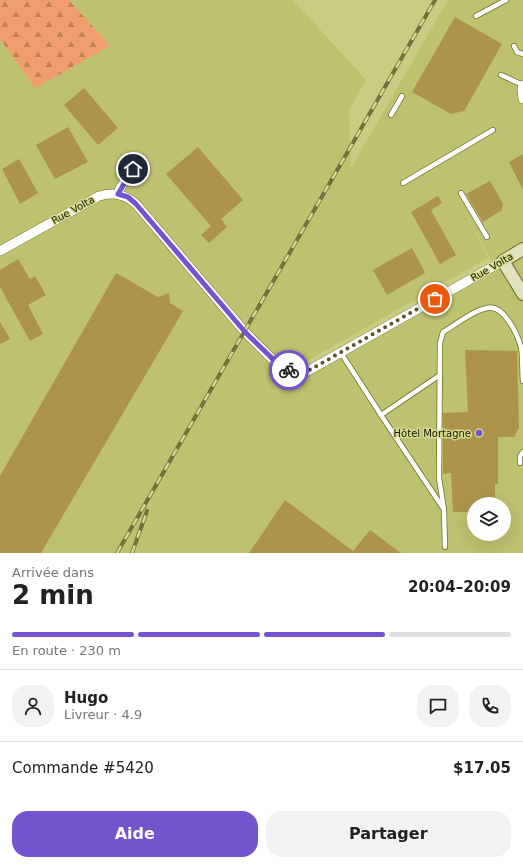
<!DOCTYPE html>
<html lang="fr">
<meta charset="utf-8">
<style>
:root{--surface:#fff;--page:#f2f2f2;--text:#222;--muted:#767676;--line:#e0e0e0;--accent:#7354ce}
body{margin:0;font-family:"DejaVu Sans",sans-serif;background:var(--page);color:var(--text);height:100vh;display:flex;flex-direction:column;font-size:15px;white-space:nowrap}
*{box-sizing:border-box;margin:0}
p{font-size:13px;color:var(--muted)}
.icon{flex:none;width:22px;height:22px;fill:none;stroke:currentColor;stroke-width:2;stroke-linecap:round;stroke-linejoin:round}
.map{position:relative;height:553px;overflow:hidden}
.drawer{display:flex;flex-direction:column;background:var(--surface);flex:1}
.drawer>*{flex:none}
.buttons{position:absolute;left:467px;top:497px;display:grid;gap:8px}
.buttons a{display:grid;place-items:center;width:44px;height:44px;border-radius:50%;background:var(--surface);box-shadow:0 4px 16px #0002;font-size:20px}
.pin{position:absolute;display:grid;place-items:center;width:34px;height:34px;color:#fff;margin:-17px;border:2px solid #fff;border-radius:50%;box-shadow:0 1px 4px #0007}
.courier{position:absolute;display:grid;place-items:center;width:40px;height:40px;margin:-20px;border:3px solid #7354ce;border-radius:50%;background:#fff;color:#222;box-shadow:0 1px 5px #0007}
.summary em{font-style:normal;font-weight:800}
.summary div{display:flex;flex-direction:column-reverse}
.summary{display:flex;align-items:center;justify-content:space-between;height:68px;padding:0 12px}
h1{font-size:26px;font-weight:800;line-height:30px}
.bar{display:grid;grid-template-columns:repeat(4,1fr);gap:6px 4px;align-content:center;height:48px;padding:0 12px}
.bar i{height:5px;border-radius:3px;background:var(--line)}
.bar .current{background:var(--accent)}
.bar p{grid-column:span 4}
.line{display:flex;align-items:center;gap:10px;padding:0 12px;border-top:1px solid var(--line)}
.line div{flex:1}
.round{display:grid;place-items:center;flex:none;width:42px;height:42px;border-radius:16px;background:var(--page)}
.button{display:flex;gap:8px;margin-top:auto;padding:8px 12px}
.button a{flex:1;height:46px;border-radius:16px;background:var(--accent);color:#fff;font-size:16px;font-weight:800;line-height:46px;text-align:center}
.button a+a{background:var(--page);color:var(--text)}
.map>svg:first-child{display:block}
.built{fill:#bec16f;fill-rule:evenodd}
.forest{fill:url(#forest-firs)}
.building{fill:#ad944d}
.lines{fill:none;stroke-linecap:round;stroke-linejoin:round}
.lane-casing{stroke:#6d6e24;stroke-width:6}
.street-casing{stroke:#6d6e24;stroke-width:10}
.secondary-casing{stroke:#6d6e24;stroke-width:14}
.lane{stroke:#fff;stroke-width:4.5}
.street{stroke:#fff;stroke-width:9}
.secondary{stroke:#e1e1be;stroke-width:12}
.rail-casing{stroke:#707240;stroke-width:4}
.rail{stroke:#d5d98f;stroke-width:2.5;stroke-dasharray:8;stroke-linecap:butt}
.done{stroke:#57582e;stroke-width:4;stroke-dasharray:0 7.2}
.route{stroke:#7354ce;stroke-width:5}
.poi-dot{fill:#7354ce;stroke:#d5d98f;stroke-width:1.5}
.labels{text-anchor:middle;dominant-baseline:central;stroke-width:3;stroke-linejoin:round;paint-order:stroke}
.street-label{font-size:10px;fill:#191a00;stroke:#d5d98f}
.poi-label{font-size:10px;fill:#191a00;stroke:#d5d98f;text-anchor:end}
</style>
<div class="map">
<svg width="523" height="553" viewBox="0 0 523 553">
<defs>
<pattern id="forest-firs" width="22" height="20" patternUnits="userSpaceOnUse"><rect width="22" height="20" fill="#f19e6e"/><path d="M5 1l3.5 6h-7zM16 11l3.5 6h-7z" fill="#c28058"/></pattern>
</defs>
<rect width="100%" height="100%" fill="#c9cc82"/>
<!-- built -->
<path class="built" d="M69,0H293L366,80L349,110L351,168L448,0H523V553H0V39L35,88L110,46ZM460,202L493,264L277,392L270,382L488,258ZM474,504H504V534H474Z"/>
<!-- forest -->
<polygon class="forest" points="0,0 69,0 110,46 35,88 0,39"/>
<!-- building -->
<g class="building">
<polygon points="455,17 502,44 464,111 451,114 412,92"/>
<polygon points="84,88 118,128 98,145 64,105"/>
<polygon points="68,127 88,162 55,179 36,145"/>
<polygon points="198,147 243,200 221,219 227,227 209,243 201,235 211,226 166,174"/>
<polygon points="523,154 523,190 509,162"/>
<polygon points="19,159 38,193 20,204 2,169"/>
<polygon points="490,181 503,204 502,210 483,222 466,194"/>
<polygon points="438,196 442,203 431,210 456,255 440,264 411,212"/>
<polygon points="412,248 425,273 387,295 373,270"/>
<polygon points="18,259 30,279 35,276 46,295 28,305 43,334 30,341 0,287 0,270"/>
<polygon points="116,273 158,297 169,293 170,303 183,311 41,553 0,553 0,476"/>
<polygon points="0,322 10,339 0,344"/>
<polygon points="465,350 517,351 519,428 514,437 498,437 498,484 495,484 495,504 474,504 474,512 453,512 451,473 443,474 443,413 468,412"/>
<polygon points="285,500 353,551 370,530 401,553 249,553"/>
</g>
<g class="lines">
<defs>
<g id="lane">
<polyline points="476,16 506,0"/>
<polyline points="514,46 517,52 523,54"/>
<polyline points="501,75 523,85"/>
<polyline points="391,115 402,96"/>
<polyline points="403,183 493,130"/>
<polyline points="461,193 487,237"/>
<polyline points="341,353 381,415"/>
<polyline points="440,375 381,415 443,508"/>
<polyline points="520,463 520,456 523,452"/>
<path d="M445,547L444,510L439,478L440,343L443,332C457,324 472,311 487,308C504,304 517,334 521,347C523,357 522,371 523,381"/>
</g>
<g id="street">
<polyline points="523,85 522,89 523,99"/>
<polyline points="117,194 125,180 142,159"/>
<path d="M0,251L99,196C114,192 124,194 136,204L245,332L282,369L306,372L503,261"/>
</g>
<polyline id="secondary" points="523,249 503,261 523,294"/>
</defs>
<!-- lane casing -->
<use href="#lane" class="lane-casing"/>
<!-- street casing -->
<use href="#street" class="street-casing"/>
<!-- secondary casing -->
<use href="#secondary" class="secondary-casing"/>
<!-- lane -->
<use href="#lane" class="lane"/>
<!-- street -->
<use href="#street" class="street"/>
<!-- secondary -->
<use href="#secondary" class="secondary"/>
<defs>
<g id="rail">
<polyline points="117,553 435,0"/>
<polyline points="132,553 147,511"/>
</g>
</defs>
<!-- rail casing -->
<use href="#rail" class="rail-casing"/>
<!-- rail -->
<use href="#rail" class="rail"/>
</g>
<g class="lines">
<!-- done -->
<polyline class="done" points="289,370 306,372 435,299"/>
<!-- route -->
<polyline class="route" points="133,169 118,194 128,197 136,204 245,332 282,368 289,370"/>
</g>
<!-- markers -->
<circle class="poi-dot" cx="479" cy="433" r="4"/>
<g class="labels">
<!-- street labels -->
<g class="street-label">
<text transform="translate(73 210) rotate(-29)">Rue Volta</text>
<text transform="translate(492 267) rotate(-30)">Rue Volta</text>
</g>
<!-- poi labels -->
<g class="poi-label">
<text x="471" y="433">Hôtel Mortagne</text>
</g>
</g>
</svg>
<div class="buttons">
<a><svg class="icon" aria-label="layers" viewBox="0 0 24 24"><path d="M12 4l9 5-9 5-9-5zM3 14l9 5 9-5"/></svg></a>
</div>
<div class="pin" style="left:435px;top:299px;background:#ea580c"><svg class="icon" aria-label="bag" viewBox="0 0 24 24"><path d="M5 8h14l-1 12H6zM9 8a3 3 0 0 1 6 0"/></svg></div>
<div class="pin" style="left:133px;top:169px;background:#1f2937"><svg class="icon" aria-label="home" viewBox="0 0 24 24"><path d="M3 11l9-7 9 7M6 9v11h12V9"/></svg></div>
<div class="courier" style="left:289px;top:370px"><svg class="icon" aria-label="bike" viewBox="0 0 24 24"><circle cx="6" cy="16" r="4"/><circle cx="18" cy="16" r="4"/><path d="M6 16l4-8h5l3 8M10 8l3 8H6M13 5h3"/></svg></div>
</div>
<section class="drawer">
<div class="summary"><div><h1>2 min</h1><p>Arrivée dans</p></div><em>20:04–20:09</em></div>
<div class="bar"><i class="current"></i><i class="current"></i><i class="current"></i><i></i><p>En route · 230 m</p></div>
<div class="line" style="height:72px"><a class="round"><svg class="icon" aria-label="person" viewBox="0 0 24 24"><circle cx="12" cy="8" r="4"/><path d="M4 21q1-7 8-7t8 7"/></svg></a><div><b>Hugo</b><p>Livreur · 4.9</p></div><a class="round"><svg class="icon" aria-label="chat" viewBox="0 0 24 24"><path d="M4 5h16v11H9l-5 4z"/></svg></a><a class="round"><svg class="icon" aria-label="phone" viewBox="0 0 24 24"><path d="M5 4h4l2 5-3 2q2 4 5 5l2-3 5 2v4C11 20 4 13 5 4z"/></svg></a></div>
<div class="line" style="height:52px"><div>Commande #5420</div><b>$17.05</b></div>
<div class="button"><a>Aide</a><a>Partager</a></div>
</section>
